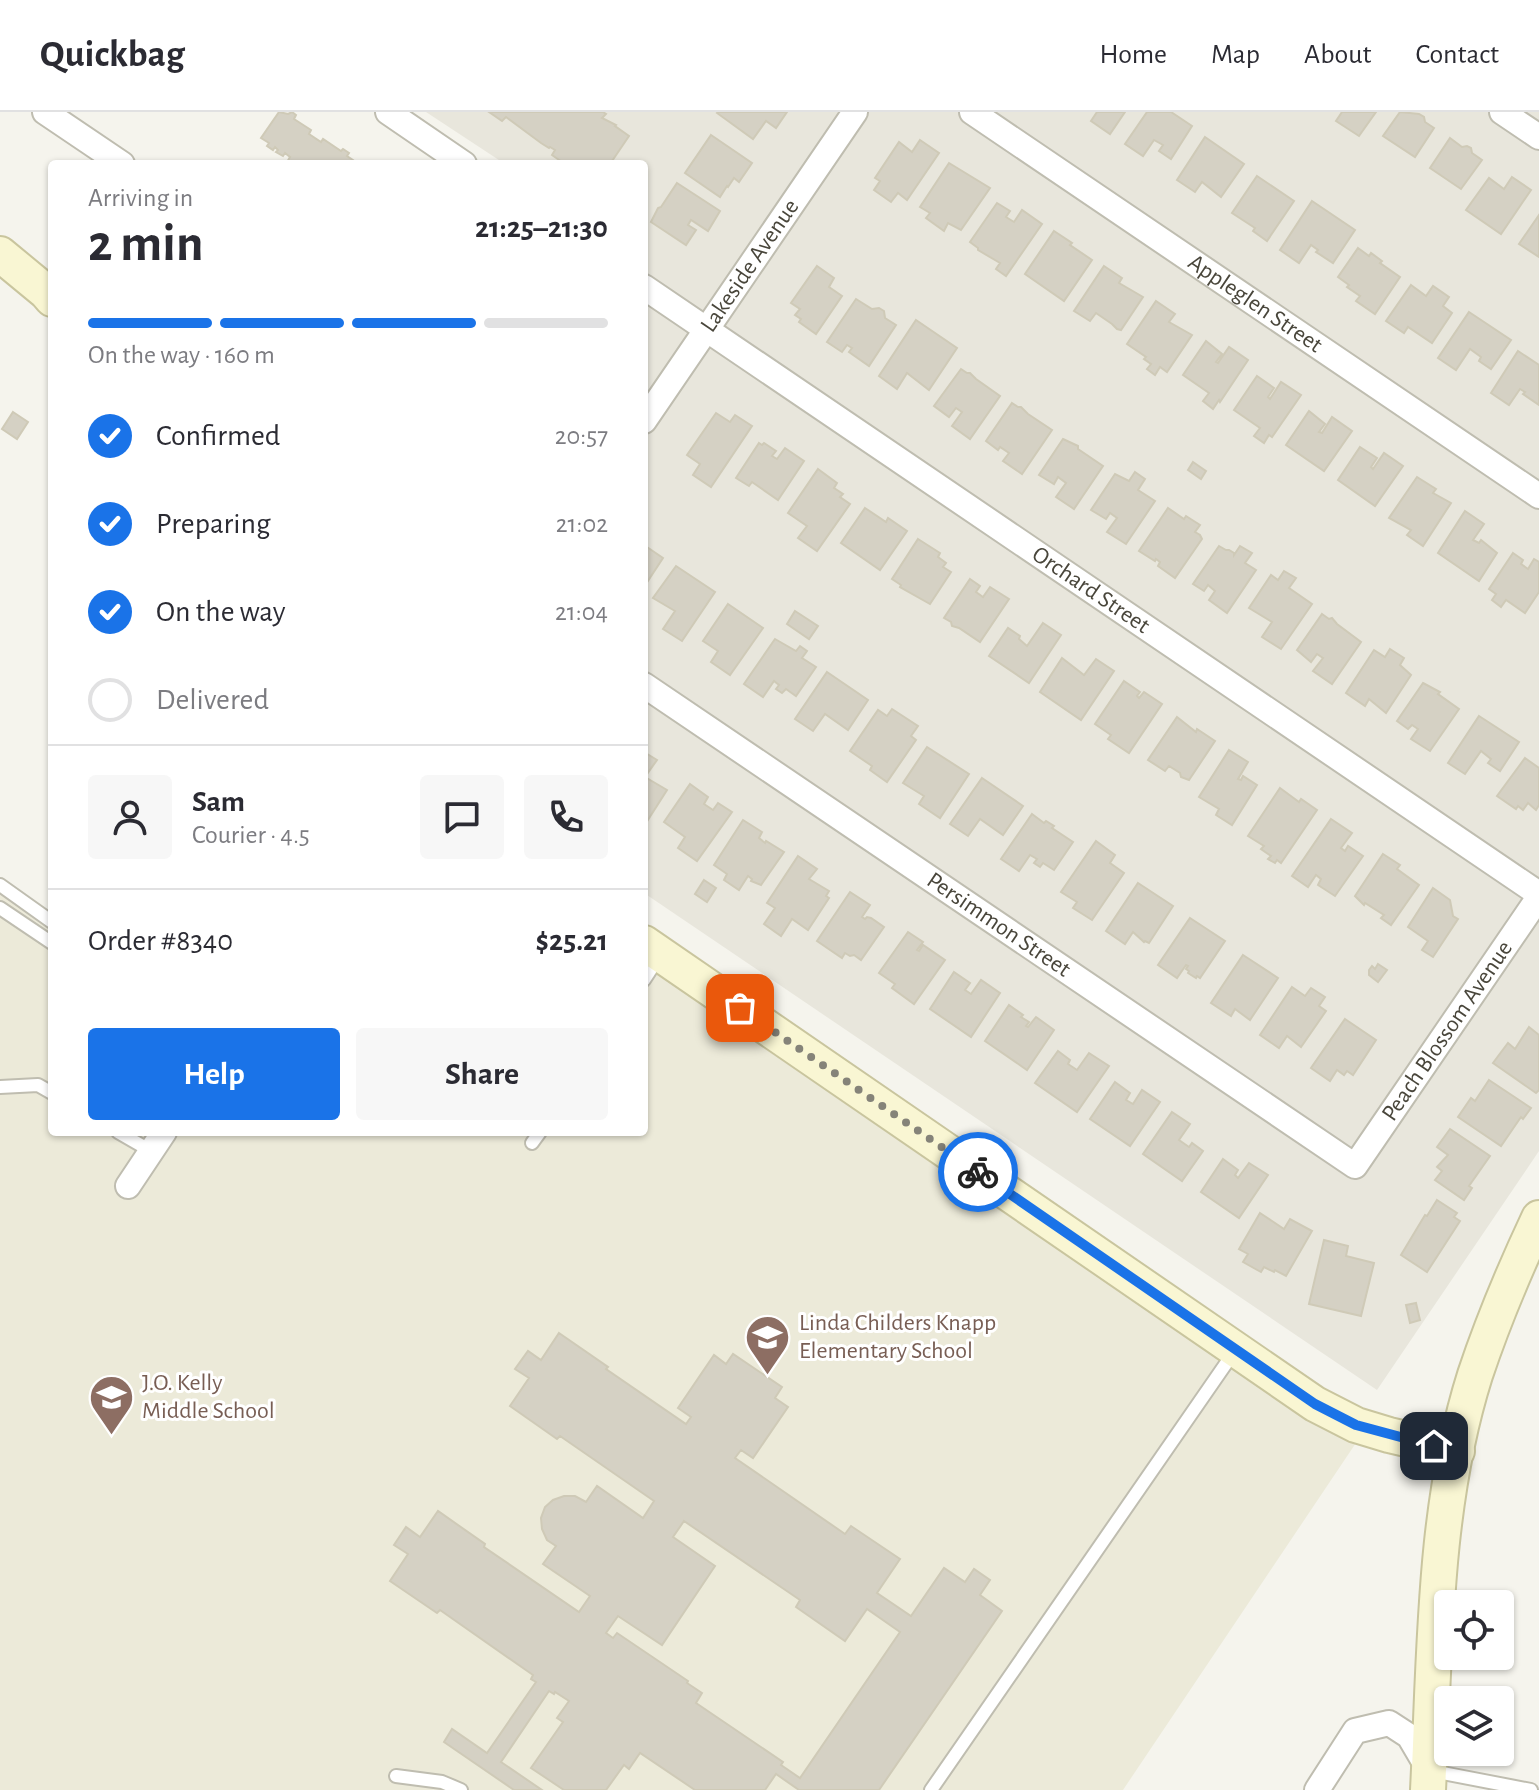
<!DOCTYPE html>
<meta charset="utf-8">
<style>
:root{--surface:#fff;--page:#f7f7f7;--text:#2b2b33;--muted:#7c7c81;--line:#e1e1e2;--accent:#1a73e8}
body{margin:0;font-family:"Alegreya Sans",sans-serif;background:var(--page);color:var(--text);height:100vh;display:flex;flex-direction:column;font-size:30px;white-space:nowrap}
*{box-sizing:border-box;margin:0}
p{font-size:26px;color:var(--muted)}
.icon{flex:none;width:44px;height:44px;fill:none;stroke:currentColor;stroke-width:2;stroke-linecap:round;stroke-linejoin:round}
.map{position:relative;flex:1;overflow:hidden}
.details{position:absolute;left:48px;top:48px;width:600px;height:976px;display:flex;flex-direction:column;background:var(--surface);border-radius:8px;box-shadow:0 2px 6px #0004}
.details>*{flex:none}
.tools{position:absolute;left:1434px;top:1478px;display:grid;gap:16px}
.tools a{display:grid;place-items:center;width:80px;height:80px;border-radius:8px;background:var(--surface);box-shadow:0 2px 6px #0004;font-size:40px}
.pin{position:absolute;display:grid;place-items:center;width:68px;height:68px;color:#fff;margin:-34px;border-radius:16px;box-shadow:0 4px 12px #0006}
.courier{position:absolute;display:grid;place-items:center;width:80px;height:80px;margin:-40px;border:6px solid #1a73e8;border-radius:50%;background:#fff;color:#222;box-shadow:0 2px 10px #0007}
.headline em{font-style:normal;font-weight:600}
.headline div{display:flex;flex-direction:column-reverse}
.headline{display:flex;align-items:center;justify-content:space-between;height:136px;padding:0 40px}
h1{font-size:52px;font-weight:600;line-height:60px}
.bar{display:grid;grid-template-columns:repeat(4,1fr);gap:12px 8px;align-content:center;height:96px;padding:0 40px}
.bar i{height:10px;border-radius:6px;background:var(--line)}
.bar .selected{background:var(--accent)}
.bar p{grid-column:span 4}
.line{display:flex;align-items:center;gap:20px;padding:0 40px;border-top:2px solid var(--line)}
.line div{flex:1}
.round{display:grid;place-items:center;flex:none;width:84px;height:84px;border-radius:8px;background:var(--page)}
ol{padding:0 40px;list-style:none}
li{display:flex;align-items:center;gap:24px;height:88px}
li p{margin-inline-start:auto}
li .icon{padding:8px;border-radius:50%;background:var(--accent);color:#fff;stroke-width:4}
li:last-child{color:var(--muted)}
li i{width:44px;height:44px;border:4px solid var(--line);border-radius:50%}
.primary-button{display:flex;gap:16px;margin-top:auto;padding:16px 40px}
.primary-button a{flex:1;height:92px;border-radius:8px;background:var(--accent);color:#fff;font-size:32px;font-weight:600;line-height:92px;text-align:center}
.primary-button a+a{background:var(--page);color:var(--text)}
header{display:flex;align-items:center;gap:48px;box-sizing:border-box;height:112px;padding:0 40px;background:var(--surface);border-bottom:2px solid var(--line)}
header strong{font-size:38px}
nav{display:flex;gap:44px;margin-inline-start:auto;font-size:28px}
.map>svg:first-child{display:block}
.residential{fill:#e8e6dc}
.education{fill:#ecead9}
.building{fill:#d5d1c4;stroke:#cfcab7;stroke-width:2;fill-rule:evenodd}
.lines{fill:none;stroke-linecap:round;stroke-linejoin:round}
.lane-casing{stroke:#bfbdb0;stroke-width:16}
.street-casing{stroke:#bfbdb0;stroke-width:28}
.secondary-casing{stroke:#c9c59e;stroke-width:38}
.lane{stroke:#fff;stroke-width:12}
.street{stroke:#fff;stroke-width:24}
.secondary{stroke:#f9f6d3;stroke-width:34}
.done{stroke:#858379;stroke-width:8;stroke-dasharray:0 14.4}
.route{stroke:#1a73e8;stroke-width:10}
.labels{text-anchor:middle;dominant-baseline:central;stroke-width:6;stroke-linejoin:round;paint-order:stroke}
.street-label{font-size:24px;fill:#49463b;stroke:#fff}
.education-label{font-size:24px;fill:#785e54;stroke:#fff;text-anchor:start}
</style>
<header>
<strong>Quickbag</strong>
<nav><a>Home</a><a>Map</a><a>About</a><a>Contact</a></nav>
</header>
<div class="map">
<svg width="1539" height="1678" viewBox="0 0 1539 1678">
<rect width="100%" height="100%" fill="#f5f4ed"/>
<!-- residential -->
<polygon class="residential" points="426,0 1539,0 1539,1039 1377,1278 644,781 644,52 505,52"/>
<!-- education -->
<polygon class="education" points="0,773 52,810 52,1020 644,1020 644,831 1366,1316 1123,1678 0,1678"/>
<!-- building -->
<g class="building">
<polygon points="279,0 288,2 292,0 296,3 294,7 311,18 309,22 321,30 323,27 341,39 343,37 349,41 347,44 353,48 351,52 289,52 287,50 290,45 285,41 283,44 276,40 278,38 275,35 273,38 267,34 269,31 261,26"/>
<polygon points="489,0 603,0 606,2 602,6 616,13 615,14 629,24 610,52 575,52 573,50 572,52 565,52 552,43 555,38 550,35 549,36 541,31 506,5 502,9"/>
<polygon points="718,0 787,0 776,16 766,9 753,27 717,1"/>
<polygon points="1097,0 1125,0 1110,22 1091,9"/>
<polygon points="1147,0 1171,0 1192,14 1171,47 1159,39 1163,33 1154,28 1143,44 1125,32"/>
<polygon points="1342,0 1376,0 1359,24 1336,9"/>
<polygon points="1400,0 1419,2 1424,5 1425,10 1434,16 1415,45 1383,24"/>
<polygon points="711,23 752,51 739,70 734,66 728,75 727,74 720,85 685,61"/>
<polygon points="1205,25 1244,52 1221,85 1202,70 1195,80 1177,68"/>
<polygon points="1450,26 1462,35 1467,34 1471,36 1472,41 1482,48 1461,77 1430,56"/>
<polygon points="920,28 939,41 907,88 898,81 891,90 874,78 880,69 875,66 899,30 912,40"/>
<polygon points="949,51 990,76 961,118 948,111 944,119 926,106 930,101 920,95"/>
<polygon points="1257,64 1294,89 1267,129 1253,119 1255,116 1232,101"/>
<polygon points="1512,65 1531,78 1501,122 1466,98 1489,66 1504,77"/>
<polygon points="677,71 720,99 708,119 691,108 688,113 696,118 686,133 651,110 658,96 661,95"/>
<polygon points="1312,89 1355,118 1333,151 1316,140 1318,138 1311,133 1299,151 1280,138"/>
<polygon points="997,91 1010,99 1006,105 1014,110 1022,98 1042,112 1006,164 996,157 1000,151 978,138 978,136 970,130"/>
<polygon points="1539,103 1539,145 1519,132"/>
<polygon points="1054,119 1072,131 1070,133 1092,148 1064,189 1025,162"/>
<polygon points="1358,136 1369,144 1371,141 1382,149 1380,151 1400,165 1375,202 1356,189 1360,184 1347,175 1349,173 1338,165"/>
<polygon points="817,154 834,166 829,175 842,184 816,222 799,210 801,207 795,203 800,197 791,191"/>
<polygon points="1104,154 1122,166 1119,171 1143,185 1121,218 1117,217 1112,212 1096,201 1090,209 1074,199"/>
<polygon points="1411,173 1426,184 1433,174 1449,185 1443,194 1452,201 1432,231 1408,215 1404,221 1386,209"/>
<polygon points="856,187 872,197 879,196 884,199 885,206 896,213 869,254 849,240 852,236 847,233 842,240 827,230"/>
<polygon points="1156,189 1175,202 1169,210 1192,223 1167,260 1160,255 1155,263 1147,257 1151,252 1144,247 1146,245 1127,232"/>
<polygon points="1469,200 1511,228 1491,257 1479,249 1481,245 1470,237 1456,258 1438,246"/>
<polygon points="916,208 957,236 929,278 907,261 897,277 879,264"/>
<polygon points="1206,229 1222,242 1216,250 1218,251 1229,235 1248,248 1220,290 1219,288 1213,297 1203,289 1209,281 1183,263"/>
<polygon points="1518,239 1539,253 1539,293 1523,282 1525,280 1520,277 1509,293 1491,281"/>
<polygon points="961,257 967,261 970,261 976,267 1000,284 970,327 952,314 962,300 956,296 949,305 934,294"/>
<polygon points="1257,264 1274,276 1268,285 1270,287 1281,270 1301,283 1272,325 1269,323 1264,331 1254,324 1260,316 1234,298"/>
<polygon points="1012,291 1018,295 1021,295 1028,302 1052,318 1022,362 1003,349 1009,341 1000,335 998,338 986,329"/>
<polygon points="1309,299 1325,312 1319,320 1322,321 1332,305 1352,319 1324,359 1286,333"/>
<polygon points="13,300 28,310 17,327 2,317"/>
<polygon points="716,301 730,310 735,303 752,314 711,375 693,363 700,352 687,343"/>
<polygon points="1063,327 1078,334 1078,337 1103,354 1074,397 1056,385 1066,371 1058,365 1054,372 1039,363"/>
<polygon points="759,331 762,333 764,331 776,339 772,344 777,347 785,336 804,349 778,388 752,370 749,374 736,366"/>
<polygon points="1360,335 1377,346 1371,355 1373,357 1384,341 1403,354 1375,394 1338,368"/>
<polygon points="1193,350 1206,359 1201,367 1188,358"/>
<polygon points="818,357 837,371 834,376 843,382 840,385 850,392 817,439 798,426 807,414 788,401"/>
<polygon points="1135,360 1145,367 1138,378 1155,389 1126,432 1107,420 1117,406 1110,401 1106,407 1091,398 1115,362 1129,369"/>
<polygon points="1417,365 1436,377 1433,381 1451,391 1423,434 1407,423 1411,418 1389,406"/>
<polygon points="865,396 886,410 888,406 907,419 880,458 841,431"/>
<polygon points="1168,396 1184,407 1186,404 1200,413 1195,420 1200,423 1202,427 1175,466 1158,454 1160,450 1156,447 1155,449 1139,439"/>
<polygon points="1465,399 1484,412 1473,428 1479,431 1481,428 1497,441 1479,469 1438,441"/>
<polygon points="918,427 940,441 938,445 946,451 943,455 951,460 930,492 900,475 901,473 892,467"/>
<polygon points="644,433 663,446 644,475"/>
<polygon points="1219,434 1226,438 1229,438 1234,441 1234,443 1240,434 1252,441 1245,451 1256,458 1227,501 1209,488 1215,479 1208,473 1204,479 1193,472"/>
<polygon points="1513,441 1523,448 1521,452 1528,457 1534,447 1539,450 1539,480 1525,501 1506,488 1501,495 1492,488 1496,482 1489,477"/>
<polygon points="676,454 715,480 682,529 663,517 675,499 653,486"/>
<polygon points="1284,459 1296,466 1289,476 1312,492 1281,537 1262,525 1272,510 1249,496 1271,463 1278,468"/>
<polygon points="970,467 980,474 976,480 983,485 990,475 1009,487 980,530 959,516 952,514 951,510 944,506"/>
<polygon points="728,492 763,516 730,563 711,550 718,539 703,529"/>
<polygon points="795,499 818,514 809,527 787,512"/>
<polygon points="1322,502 1329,507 1332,506 1337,512 1361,530 1332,572 1313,559 1323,546 1317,542 1311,550 1297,538"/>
<polygon points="1043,511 1061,523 1029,571 989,544 1008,516 1020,524 1019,527 1027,534"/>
<polygon points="775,527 796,539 800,534 807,539 802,546 816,555 796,584 786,577 782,581 776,577 779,573 774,569 763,585 744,572"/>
<polygon points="1390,537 1404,546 1400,553 1411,563 1386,601 1369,587 1365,594 1346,581 1374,538 1385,545"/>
<polygon points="1062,546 1084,563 1096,547 1114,559 1081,608 1040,580"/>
<polygon points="827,560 868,588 848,618 825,602 813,619 795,607"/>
<polygon points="1124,569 1140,580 1137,584 1139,586 1144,580 1162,592 1129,641 1108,627 1111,623 1095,612"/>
<polygon points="1423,571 1440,580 1438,582 1459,597 1430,639 1411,627 1418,617 1412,613 1408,617 1397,609"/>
<polygon points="892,597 918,614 911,624 916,628 887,670 870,658 872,654 850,639 878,598 887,604"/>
<polygon points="1479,604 1519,630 1500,659 1488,651 1491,647 1481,639 1465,662 1448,651"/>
<polygon points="1177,605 1196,620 1197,617 1215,629 1189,668 1181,665 1180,661 1169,654 1165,659 1148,648"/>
<polygon points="927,635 969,662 940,706 919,692 924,684 903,671"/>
<polygon points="1229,638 1248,650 1238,667 1241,668 1243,664 1257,673 1232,713 1216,703 1219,697 1199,685"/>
<polygon points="644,640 657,648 645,665 667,678 646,711 644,710"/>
<polygon points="1525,646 1539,656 1539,693 1536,698 1528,691 1523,698 1518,694 1516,697 1497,684"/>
<polygon points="982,666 1023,694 1003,723 980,707 968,724 950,712"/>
<polygon points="690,672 708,685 704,692 713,698 718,691 732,700 697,749 678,736 685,725 664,710"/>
<polygon points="1280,676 1299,690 1301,687 1317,698 1281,751 1277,748 1275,751 1268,747 1271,744 1261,737 1264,734 1248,724"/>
<polygon points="1032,702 1044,711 1046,709 1054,714 1052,716 1073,730 1054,758 1043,751 1040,755 1034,751 1037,747 1030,743 1019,759 1001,747"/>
<polygon points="1331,707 1352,721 1341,736 1345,739 1348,734 1363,744 1335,784 1318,773 1321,767 1316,763 1308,775 1292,764"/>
<polygon points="743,708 762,720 759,726 765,731 766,729 784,740 761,773 751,769 752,767 748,764 739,778 724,768 727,762 714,753"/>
<polygon points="1096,729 1115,743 1110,751 1124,761 1092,808 1073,796 1077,790 1061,780"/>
<polygon points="1383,742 1400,753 1397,757 1419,773 1391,813 1381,806 1384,803 1365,791 1364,793 1355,784"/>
<polygon points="798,744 817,757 809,767 829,779 826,784 829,786 808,818 792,807 781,824 764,812 775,796 767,791"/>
<polygon points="704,768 716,776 707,790 695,782"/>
<polygon points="1138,771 1173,794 1149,831 1145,829 1144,830 1133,820 1125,832 1106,819"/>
<polygon points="1433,776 1450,788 1453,804 1458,807 1433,845 1422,838 1428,829 1408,815"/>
<polygon points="850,780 870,793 862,805 865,807 867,805 871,806 884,815 861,848 854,843 850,844 845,841 842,846 817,829"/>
<polygon points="1190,806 1225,829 1200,866 1197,864 1196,866 1188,861 1189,859 1186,857 1188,854 1186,853 1177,866 1158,853"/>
<polygon points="908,820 923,830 917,838 919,839 923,833 945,848 914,892 892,876 895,872 879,861"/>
<polygon points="1243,843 1278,866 1250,908 1235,897 1231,904 1211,891"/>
<polygon points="1378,852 1387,858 1378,870 1369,863 1369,858 1372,854 1375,857"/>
<polygon points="954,860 970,871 965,878 971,882 981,868 1000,881 971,925 930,897"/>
<polygon points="1292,875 1305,884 1311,876 1325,885 1319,894 1326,899 1301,935 1287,924 1279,936 1260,923"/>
<polygon points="1009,893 1023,903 1021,905 1029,910 1026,914 1028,915 1036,905 1054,918 1027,958 985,929"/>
<polygon points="1345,907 1376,928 1353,963 1347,959 1344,963 1337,958 1330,969 1311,956"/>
<polygon points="1529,915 1539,923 1539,978 1536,981 1493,951 1508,931 1515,937"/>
<polygon points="1058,939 1070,948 1068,952 1077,958 1089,941 1109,954 1077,1000 1035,971"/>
<polygon points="1489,968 1531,996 1523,1007 1521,1005 1501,1034 1458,1005 1471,986 1475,989"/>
<polygon points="1115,970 1130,981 1126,988 1133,992 1142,978 1160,990 1130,1034 1090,1007"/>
<polygon points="1172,1000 1190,1012 1179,1028 1189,1035 1192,1031 1203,1039 1182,1069 1143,1042"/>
<polygon points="1450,1017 1490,1044 1469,1074 1472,1076 1464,1088 1435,1068 1442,1059 1437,1055 1448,1043 1437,1035"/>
<polygon points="1223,1047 1238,1058 1235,1063 1238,1066 1249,1051 1268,1063 1239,1106 1201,1080"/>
<polygon points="1437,1088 1457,1101 1454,1105 1460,1109 1427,1160 1401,1143 1425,1103 1427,1104"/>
<polygon points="1260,1101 1284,1117 1290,1107 1312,1119 1286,1164 1275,1158 1274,1160 1264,1155 1261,1160 1243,1150 1248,1142 1239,1137"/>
<polygon points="1324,1128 1348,1134 1346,1144 1374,1151 1361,1204 1309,1192"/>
<polygon points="1416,1191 1420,1208 1410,1211 1406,1193"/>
<path d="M559,1221L608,1255L606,1257L686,1312L691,1305L678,1296L714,1243L726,1252L733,1242L782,1275L775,1286L788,1295L753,1346L741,1338L735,1346L845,1422L851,1414L900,1447L877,1481L911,1504L944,1456L965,1470L974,1457L990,1468L980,1483L1002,1499L879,1678H799L776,1662L765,1678H695L640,1641L629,1657L624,1653L606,1678H564L531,1656L563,1610L557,1606L569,1589L555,1580L554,1582L549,1579L501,1650L542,1678H514L444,1630L452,1617L487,1641L536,1570L531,1567L533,1563L440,1498L437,1501L390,1469L408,1442L394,1433L406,1415L420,1425L438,1399L485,1432L484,1435L579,1500L590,1484L543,1452L556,1434L547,1428L542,1417L541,1406L545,1395L553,1388L564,1384H575L586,1390L597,1374L643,1406L654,1389L560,1324L557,1327L510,1294L529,1266L515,1257L528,1239L541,1248ZM684,1409L800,1488L796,1495L845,1529L867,1497L900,1520L800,1666L781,1653L783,1650L696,1591L702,1581L687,1571L688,1569L617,1521L613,1526L606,1521L618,1504L662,1533L715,1454L673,1425Z"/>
</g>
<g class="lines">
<defs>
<g id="lane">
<polyline points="0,773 52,810"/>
<polyline points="0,796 52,831"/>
<polyline points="644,868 659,845"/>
<polyline points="0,975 38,973 52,981"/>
<polyline points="118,1020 151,1039"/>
<polyline points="532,1031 540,1020"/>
<polyline points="1432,1659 1531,1678"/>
<polyline points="396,1664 442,1670 461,1678"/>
<polyline points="931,1678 1234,1240"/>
</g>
<g id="street">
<polyline points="45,0 122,52"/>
<polyline points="388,0 464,52"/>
<path id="s1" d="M972,0L1539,384"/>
<polyline points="1502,0 1539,25"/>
<path id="s2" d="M644,175L1539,782"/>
<path id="s3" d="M644,309L855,0"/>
<path id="s4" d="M644,573L1355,1054L1539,785"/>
<polyline points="128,1074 164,1020"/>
<polyline points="1317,1678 1355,1619 1389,1611 1409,1624 1429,1658"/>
</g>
<g id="secondary">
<polyline points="0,142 46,180 52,187"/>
<polyline points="644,831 1315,1292 1356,1313 1389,1323 1457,1339"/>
<path d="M1428,1678C1435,1540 1433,1396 1475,1263C1493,1209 1515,1157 1539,1106"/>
</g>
</defs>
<!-- lane casing -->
<use href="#lane" class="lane-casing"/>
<!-- street casing -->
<use href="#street" class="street-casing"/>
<!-- secondary casing -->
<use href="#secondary" class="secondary-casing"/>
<!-- lane -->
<use href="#lane" class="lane"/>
<!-- street -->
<use href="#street" class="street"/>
<!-- secondary -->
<use href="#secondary" class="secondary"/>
</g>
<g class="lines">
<!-- done -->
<polyline class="done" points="740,896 978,1060"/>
<!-- route -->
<polyline class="route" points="978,1060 1315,1292 1356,1313 1434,1334"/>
</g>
<!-- icons -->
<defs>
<symbol id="school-pin" viewBox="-11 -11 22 30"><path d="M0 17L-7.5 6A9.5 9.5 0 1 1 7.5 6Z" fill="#8d6e63" stroke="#fff"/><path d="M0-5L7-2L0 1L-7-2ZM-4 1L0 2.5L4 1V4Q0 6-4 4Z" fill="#fff"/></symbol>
</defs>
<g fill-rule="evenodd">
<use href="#school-pin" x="742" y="1200" width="51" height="69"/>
<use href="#school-pin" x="86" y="1260" width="51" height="69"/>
</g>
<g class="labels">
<!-- street labels -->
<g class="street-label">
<text stroke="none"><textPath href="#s3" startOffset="188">Lakeside Avenue</textPath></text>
<text stroke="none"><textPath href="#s1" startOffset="342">Appleglen Street</textPath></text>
<text stroke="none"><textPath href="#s2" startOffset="540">Orchard Street</textPath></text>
<text stroke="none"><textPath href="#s4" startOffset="428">Persimmon Street</textPath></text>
<text stroke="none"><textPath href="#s4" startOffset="1022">Peach Blossom Avenue</textPath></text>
</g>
<!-- education labels -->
<g class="education-label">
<text x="799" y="1211">Linda Childers Knapp<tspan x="799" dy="28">Elementary School</tspan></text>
<text x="142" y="1271">J.O. Kelly<tspan x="142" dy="28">Middle School</tspan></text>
</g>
</g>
</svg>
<div class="tools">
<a><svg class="icon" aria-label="locate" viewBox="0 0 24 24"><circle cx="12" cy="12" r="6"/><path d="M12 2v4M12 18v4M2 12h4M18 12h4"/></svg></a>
<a><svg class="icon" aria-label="layers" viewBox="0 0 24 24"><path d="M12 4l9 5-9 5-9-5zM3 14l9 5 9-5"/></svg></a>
</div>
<div class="pin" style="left:740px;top:896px;background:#ea580c"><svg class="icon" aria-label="bag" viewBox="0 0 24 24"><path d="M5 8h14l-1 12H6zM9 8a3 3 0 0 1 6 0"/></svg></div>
<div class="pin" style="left:1434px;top:1334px;background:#1f2937"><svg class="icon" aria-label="home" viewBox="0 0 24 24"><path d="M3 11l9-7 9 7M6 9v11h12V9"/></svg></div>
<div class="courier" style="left:978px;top:1060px"><svg class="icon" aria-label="bike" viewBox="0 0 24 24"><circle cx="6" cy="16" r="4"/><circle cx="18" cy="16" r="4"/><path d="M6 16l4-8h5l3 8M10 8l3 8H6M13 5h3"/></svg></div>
<section class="details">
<div class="headline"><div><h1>2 min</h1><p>Arriving in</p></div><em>21:25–21:30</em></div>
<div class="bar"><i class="selected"></i><i class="selected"></i><i class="selected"></i><i></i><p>On the way · 160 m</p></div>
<ol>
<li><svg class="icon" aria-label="check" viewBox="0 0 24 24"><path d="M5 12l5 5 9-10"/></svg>Confirmed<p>20:57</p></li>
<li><svg class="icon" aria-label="check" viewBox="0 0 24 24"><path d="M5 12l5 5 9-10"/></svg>Preparing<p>21:02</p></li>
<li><svg class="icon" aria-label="check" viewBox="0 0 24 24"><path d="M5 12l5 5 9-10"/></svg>On the way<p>21:04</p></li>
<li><i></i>Delivered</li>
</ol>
<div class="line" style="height:144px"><a class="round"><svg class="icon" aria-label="person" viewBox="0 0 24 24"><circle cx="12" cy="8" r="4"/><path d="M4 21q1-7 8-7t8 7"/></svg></a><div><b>Sam</b><p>Courier · 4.5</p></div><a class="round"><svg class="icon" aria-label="chat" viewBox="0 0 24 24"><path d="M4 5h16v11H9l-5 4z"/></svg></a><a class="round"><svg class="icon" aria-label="phone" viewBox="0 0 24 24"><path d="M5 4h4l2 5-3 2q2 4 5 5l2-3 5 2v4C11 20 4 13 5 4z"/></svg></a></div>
<div class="line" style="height:104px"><div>Order #8340</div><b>$25.21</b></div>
<div class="primary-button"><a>Help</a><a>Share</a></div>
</section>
</div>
